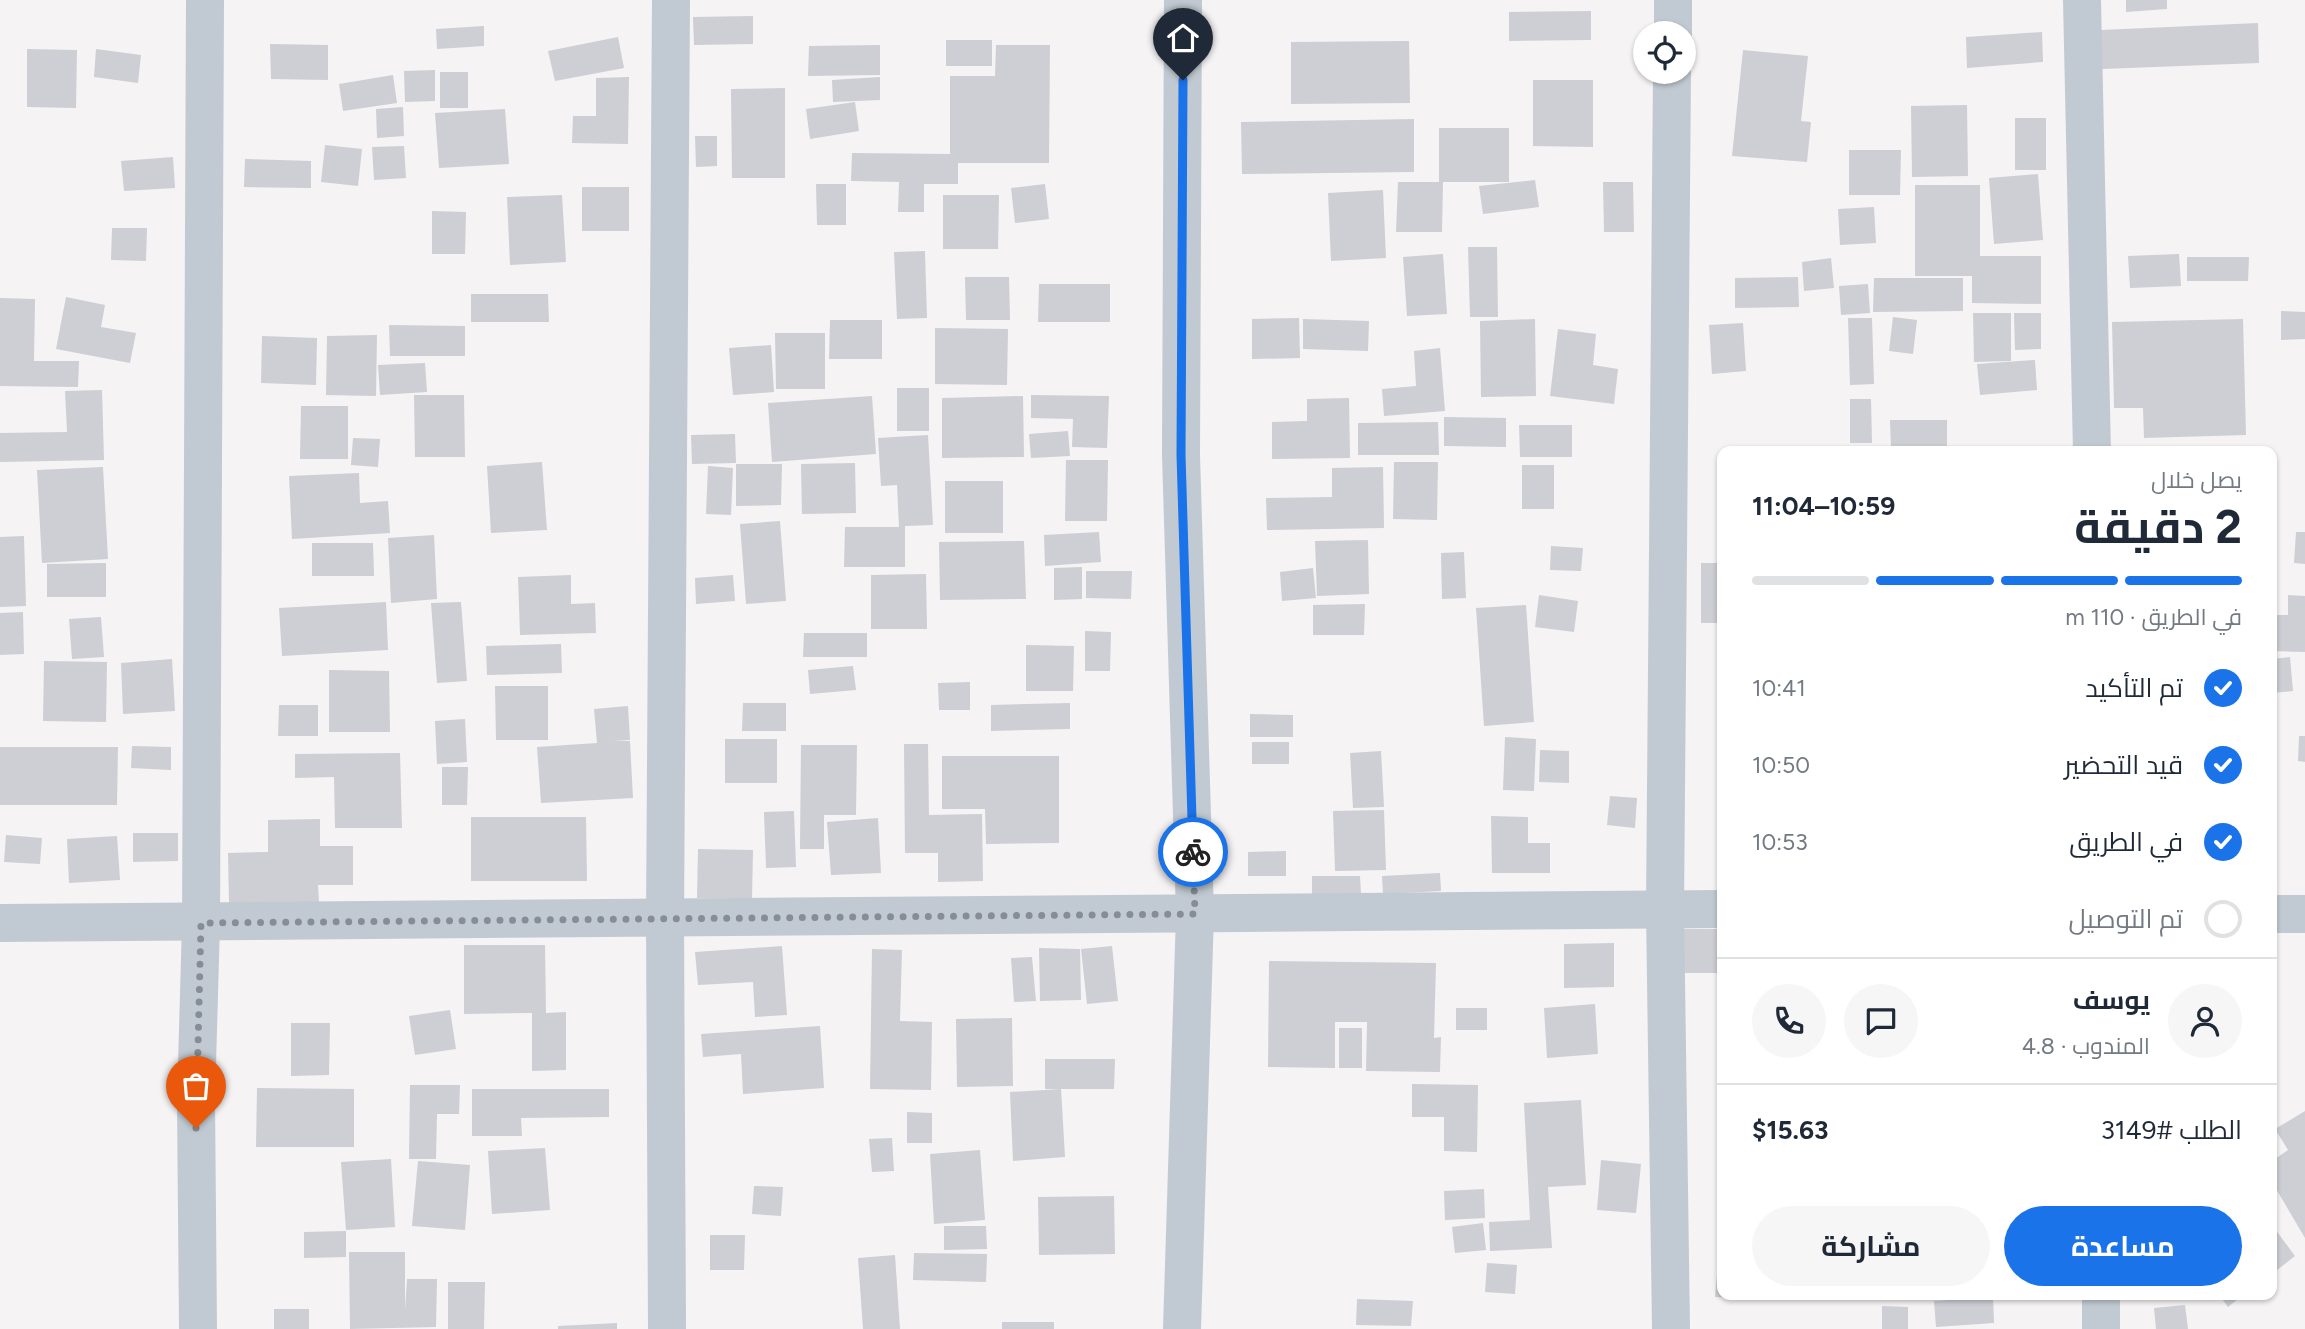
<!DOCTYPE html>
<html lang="ar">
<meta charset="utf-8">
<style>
:root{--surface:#fff;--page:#f6f6f7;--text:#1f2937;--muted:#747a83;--line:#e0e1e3;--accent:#1a73e8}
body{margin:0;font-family:Figtree,Cairo,sans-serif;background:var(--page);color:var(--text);direction:rtl;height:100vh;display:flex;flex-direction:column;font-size:26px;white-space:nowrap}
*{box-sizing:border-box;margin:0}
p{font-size:23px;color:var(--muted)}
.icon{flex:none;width:38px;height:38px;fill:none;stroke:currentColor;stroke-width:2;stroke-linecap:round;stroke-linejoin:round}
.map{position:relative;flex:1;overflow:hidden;direction:ltr}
.side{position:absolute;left:1717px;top:446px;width:560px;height:854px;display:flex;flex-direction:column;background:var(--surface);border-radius:14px;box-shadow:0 2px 5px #0004;direction:rtl}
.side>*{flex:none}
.fabs{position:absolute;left:1633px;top:21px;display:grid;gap:14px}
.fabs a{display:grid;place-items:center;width:63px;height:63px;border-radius:50%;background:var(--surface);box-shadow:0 2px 5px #0004;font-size:35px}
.pin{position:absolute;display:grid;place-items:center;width:60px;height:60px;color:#fff;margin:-72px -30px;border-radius:50% 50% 50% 0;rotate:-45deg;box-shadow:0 0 7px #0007}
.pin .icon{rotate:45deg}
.courier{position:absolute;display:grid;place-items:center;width:70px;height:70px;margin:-35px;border:5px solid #1a73e8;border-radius:50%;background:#fff;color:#222;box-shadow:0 2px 9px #0007}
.overview em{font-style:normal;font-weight:700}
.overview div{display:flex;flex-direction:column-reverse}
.overview{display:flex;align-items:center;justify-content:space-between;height:119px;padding:0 35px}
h1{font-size:46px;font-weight:700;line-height:52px}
.bar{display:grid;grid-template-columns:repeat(4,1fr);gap:10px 7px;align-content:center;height:84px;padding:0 35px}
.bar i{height:9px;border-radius:5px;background:var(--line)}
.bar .current{background:var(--accent)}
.bar p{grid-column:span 4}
.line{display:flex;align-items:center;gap:18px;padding:0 35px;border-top:2px solid var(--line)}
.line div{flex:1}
.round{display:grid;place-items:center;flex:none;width:74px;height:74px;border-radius:37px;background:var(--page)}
ol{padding:0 35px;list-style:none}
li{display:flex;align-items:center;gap:21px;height:77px}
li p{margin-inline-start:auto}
li .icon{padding:7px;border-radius:50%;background:var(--accent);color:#fff;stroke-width:4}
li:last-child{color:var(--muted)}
li i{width:38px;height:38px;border:4px solid var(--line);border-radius:50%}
.cta{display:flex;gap:14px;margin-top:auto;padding:14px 35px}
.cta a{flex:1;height:80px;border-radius:42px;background:var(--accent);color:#fff;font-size:28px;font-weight:700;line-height:80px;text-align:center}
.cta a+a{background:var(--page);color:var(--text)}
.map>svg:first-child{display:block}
.building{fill:#cdcfd5}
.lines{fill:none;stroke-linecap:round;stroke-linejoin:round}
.minor{stroke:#c1cad2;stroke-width:38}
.done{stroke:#868d94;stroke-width:7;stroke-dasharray:0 12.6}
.route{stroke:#1a73e8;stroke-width:9}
</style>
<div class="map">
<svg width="2305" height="1329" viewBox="0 0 2305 1329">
<rect width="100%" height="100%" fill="#f5f3f3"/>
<!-- building -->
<g class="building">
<polygon points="2126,0 2167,0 2167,9 2126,12"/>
<polygon points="1591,11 1591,40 1509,41 1509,12"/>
<polygon points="753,16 753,44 694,45 693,17"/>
<polygon points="2258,23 2259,63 2102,69 2101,30"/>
<polygon points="484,26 484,46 437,49 436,29"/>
<polygon points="2042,32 2043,62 1967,68 1966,37"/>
<polygon points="618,37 624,68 555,81 548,51"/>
<rect x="946" y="40" width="46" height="26"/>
<polygon points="1409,41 1410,103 1291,104 1291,42"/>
<polygon points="270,44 328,45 328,80 271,79"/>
<polygon points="880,45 880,75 808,76 809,46"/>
<polygon points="996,45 1050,45 1049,163 958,163 958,184 924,184 924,212 898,212 899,182 851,181 852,153 950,154 950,76 995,76"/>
<polygon points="27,49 77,50 76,108 27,107"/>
<polygon points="96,49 141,55 138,83 94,77"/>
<polygon points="1743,50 1808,56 1801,121 1811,122 1807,162 1732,156"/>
<polygon points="435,70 435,101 405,102 404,71"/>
<rect x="440" y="72" width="28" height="36"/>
<polygon points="393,75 397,103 343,111 339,84"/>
<polygon points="629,77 628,144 572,143 573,116 596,116 596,78"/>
<polygon points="880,77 880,100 833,102 832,80"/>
<polygon points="1533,80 1593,80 1593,147 1533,146"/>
<polygon points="785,88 785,178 732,178 731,89"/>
<polygon points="855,102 859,131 810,139 806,109"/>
<polygon points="1967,105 1968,176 1912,177 1911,106"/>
<polygon points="403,107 404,136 377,138 376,109"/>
<polygon points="505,109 509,164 439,168 435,113"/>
<rect x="2015" y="118" width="31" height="52"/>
<polygon points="1414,119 1414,172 1242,174 1241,122"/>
<polygon points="1439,128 1509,128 1509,182 1443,182 1442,232 1396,232 1398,182 1439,182"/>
<polygon points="695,136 717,136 717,166 696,167"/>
<polygon points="325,145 362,149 358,186 321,182"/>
<polygon points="404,146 406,178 374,180 372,147"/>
<polygon points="1849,150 1901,150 1900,195 1849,195"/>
<polygon points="173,157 175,188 124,191 121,161"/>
<polygon points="245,159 311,161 311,188 244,187"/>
<polygon points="2038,174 2043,240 1994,244 1989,178"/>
<polygon points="1535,180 1539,207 1483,214 1479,186"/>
<polygon points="1603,182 1633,182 1634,232 1604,232"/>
<polygon points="816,184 846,184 846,225 817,225"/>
<polygon points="1045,184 1049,219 1015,223 1011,188"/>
<polygon points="1915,185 1980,185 1980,256 2041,256 2041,304 1972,303 1972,276 1915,276"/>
<rect x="582" y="187" width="47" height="44"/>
<polygon points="1383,190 1386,258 1331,261 1328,193"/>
<polygon points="562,195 566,262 510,265 507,197"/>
<polygon points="943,195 999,195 998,249 943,249"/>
<polygon points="1874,207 1876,243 1840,245 1838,209"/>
<polygon points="432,211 466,212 465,254 432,254"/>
<polygon points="112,228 147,228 146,261 111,260"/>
<polygon points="1468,247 1497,247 1498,317 1470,317"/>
<polygon points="925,251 927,318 897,319 894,252"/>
<polygon points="1443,254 1447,314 1407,316 1403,257"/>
<polygon points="2179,254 2181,286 2130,288 2128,256"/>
<polygon points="2187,257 2249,257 2248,281 2187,281"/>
<polygon points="1831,258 1834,288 1804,291 1802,262"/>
<polygon points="965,277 1009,277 1010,320 966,320"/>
<polygon points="1798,277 1799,307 1735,308 1735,278"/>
<polygon points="1874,278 1963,278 1963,311 1873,312"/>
<polygon points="1039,284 1110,284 1110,322 1038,322"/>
<polygon points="1868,284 1870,313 1841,315 1839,286"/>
<polygon points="471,294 548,294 549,322 471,322"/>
<polygon points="66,297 105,305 101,327 136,333 130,363 56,349"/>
<polygon points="0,298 35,299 34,361 79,361 78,387 0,386"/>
<polygon points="2281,311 2305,312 2305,339 2281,340"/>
<polygon points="1973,313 2011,313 2011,361 1974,362"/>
<polygon points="2014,313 2041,313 2041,349 2015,350"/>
<polygon points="1893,317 1917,320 1913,354 1889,351"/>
<polygon points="1299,318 1300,358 1252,359 1252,319"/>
<polygon points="1848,318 1872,318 1874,384 1850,385"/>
<polygon points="1303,319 1369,321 1368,351 1303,349"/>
<polygon points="1535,319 1536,396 1481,397 1480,321"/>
<polygon points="2243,319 2246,435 2144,438 2143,408 2114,408 2112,322"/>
<polygon points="830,320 882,320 882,359 829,359"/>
<polygon points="1743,323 1746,371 1712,374 1709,325"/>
<polygon points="389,325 465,326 465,356 390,356"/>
<polygon points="935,328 1008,329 1007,385 935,384"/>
<polygon points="1558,329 1596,334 1593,365 1618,369 1614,404 1550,396"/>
<polygon points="775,333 825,333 825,389 776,389"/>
<polygon points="377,335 376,396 326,395 327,336"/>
<polygon points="262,336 317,338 316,385 261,383"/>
<polygon points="771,345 774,392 733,395 729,348"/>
<polygon points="1440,348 1445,411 1384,416 1382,389 1416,386 1414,351"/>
<polygon points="2035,360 2037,390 1980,395 1977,364"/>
<polygon points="425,363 427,392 380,395 378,365"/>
<rect x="897" y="388" width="32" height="43"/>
<polygon points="102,390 104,460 0,462 0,433 67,432 65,391"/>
<polygon points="414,395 464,395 465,457 415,457"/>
<polygon points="1031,395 1109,396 1107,448 1072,447 1073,419 1031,418"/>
<polygon points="872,396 876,454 772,462 768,403"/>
<polygon points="1023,396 1024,457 942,458 942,398"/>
<polygon points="1349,398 1350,458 1272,459 1272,422 1307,421 1307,399"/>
<polygon points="1850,399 1871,399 1872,443 1850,443"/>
<polygon points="301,406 348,406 348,459 300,459"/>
<polygon points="1444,417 1506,418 1506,447 1444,446"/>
<polygon points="1890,420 1947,420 1947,448 1891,448"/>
<polygon points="1438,422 1439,455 1358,455 1358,423"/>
<polygon points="1519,425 1572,425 1572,457 1520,457"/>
<polygon points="1068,431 1070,456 1031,458 1029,434"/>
<polygon points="735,434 736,463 692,464 691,435"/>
<polygon points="928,435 933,525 905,526 905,567 844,567 845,527 899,527 897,485 881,486 878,438"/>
<polygon points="353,438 380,439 378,467 351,465"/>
<polygon points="1066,460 1108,460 1107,521 1065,521"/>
<polygon points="542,462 547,530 491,533 487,466"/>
<polygon points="1394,462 1438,462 1437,520 1393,519"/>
<polygon points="855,463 856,513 802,514 801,464"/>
<polygon points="736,464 782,464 781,505 736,506"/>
<rect x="1522" y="465" width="32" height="44"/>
<polygon points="708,466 733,468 731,515 706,514"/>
<polygon points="103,467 108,559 42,563 37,470"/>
<polygon points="1383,467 1384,528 1267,530 1266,498 1332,497 1332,468"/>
<polygon points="359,473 360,503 388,501 390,533 292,539 289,476"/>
<rect x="945" y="481" width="58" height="52"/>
<polygon points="780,521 786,601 746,604 740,524"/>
<polygon points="1099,532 1101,562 1045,566 1044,535"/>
<polygon points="2296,532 2305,532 2305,564 2294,563"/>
<polygon points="434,535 437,599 391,603 388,538"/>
<polygon points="24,536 26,606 0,607 0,537"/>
<polygon points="1368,540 1369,594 1317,596 1315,541"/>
<polygon points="1024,541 1026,599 940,600 939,542"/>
<polygon points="312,543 373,543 374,576 312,576"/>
<polygon points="1551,546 1583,548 1581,571 1550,570"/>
<polygon points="1464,552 1466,598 1442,599 1441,553"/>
<polygon points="106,563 106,597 47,597 47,564"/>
<rect x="1701" y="563" width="21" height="60"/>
<polygon points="1082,567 1082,599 1054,600 1054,568"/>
<polygon points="1313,568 1316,598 1282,601 1280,572"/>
<polygon points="1086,571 1132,571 1131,599 1086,598"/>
<polygon points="926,574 927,629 871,629 871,575"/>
<polygon points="571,575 571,604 595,603 596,633 520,635 518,577"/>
<polygon points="733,575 735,601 696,604 695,578"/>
<polygon points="1539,595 1578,601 1574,632 1535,627"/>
<polygon points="2288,595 2305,596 2305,652 2272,651 2272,615 2288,615"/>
<polygon points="386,602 388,650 282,656 279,608"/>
<polygon points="461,602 467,681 437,683 431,603"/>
<polygon points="1365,604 1364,635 1313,635 1313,605"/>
<polygon points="1526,605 1534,722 1484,726 1476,608"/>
<polygon points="23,612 24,654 0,655 0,613"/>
<polygon points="101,617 104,657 72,659 69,619"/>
<polygon points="1085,631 1111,632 1110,671 1085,671"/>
<polygon points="804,633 867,633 867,657 803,657"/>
<polygon points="561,644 562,673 487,675 486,646"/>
<polygon points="1026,645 1074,646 1073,691 1026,691"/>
<polygon points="2290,657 2293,691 2272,693 2272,659"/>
<polygon points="172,659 175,711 123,714 121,663"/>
<polygon points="44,661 107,662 106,722 43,721"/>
<polygon points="853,666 856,690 810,694 808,670"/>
<polygon points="329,670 389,671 390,732 329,732"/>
<polygon points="970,682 970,710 939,710 938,683"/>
<polygon points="495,686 548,686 548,740 496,740"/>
<polygon points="743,703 786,703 786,731 742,731"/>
<polygon points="1070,703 1070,729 991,731 991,705"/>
<polygon points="279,705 318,705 318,736 278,736"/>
<polygon points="628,706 630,740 613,741 630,741 633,798 541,803 537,747 597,743 594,709"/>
<polygon points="1250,714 1293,715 1293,737 1250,737"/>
<polygon points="465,719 467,762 437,764 435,721"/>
<polygon points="2299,736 2305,736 2305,762 2298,761"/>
<polygon points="1505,737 1536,739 1534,791 1503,790"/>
<rect x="725" y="739" width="52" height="44"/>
<rect x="1252" y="742" width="37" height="22"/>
<polygon points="904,744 928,744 929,815 982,814 983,881 938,882 938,853 905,853"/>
<polygon points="801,745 857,745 856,815 824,815 824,849 800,849"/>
<polygon points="132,746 171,747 171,770 131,768"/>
<polygon points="0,747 118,747 117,805 0,805"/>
<polygon points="1540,750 1569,751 1569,783 1539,782"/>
<polygon points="1381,751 1384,807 1353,808 1350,753"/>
<polygon points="400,753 402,828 335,828 334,777 295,778 295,754"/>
<polygon points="942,756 1059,756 1059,843 986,844 985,809 942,809"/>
<polygon points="442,767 468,767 467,805 442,805"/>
<polygon points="1610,796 1637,798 1635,828 1607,825"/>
<polygon points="1384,810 1386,870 1335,871 1333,811"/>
<polygon points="794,811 796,867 766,868 764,812"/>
<polygon points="1491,816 1528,817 1528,843 1550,843 1550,873 1492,873"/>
<polygon points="471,817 586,817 587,881 471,881"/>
<polygon points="878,818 881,873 831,875 827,822"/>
<polygon points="320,819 320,846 353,846 353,885 318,885 319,902 229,903 228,853 268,852 268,820"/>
<polygon points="133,833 178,833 178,861 133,862"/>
<polygon points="6,835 42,838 40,864 4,862"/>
<polygon points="117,836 120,880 69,883 67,839"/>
<polygon points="698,849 753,850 752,898 697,898"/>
<polygon points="1286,851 1286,876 1248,876 1248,852"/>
<polygon points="1440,873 1441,891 1383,894 1382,876"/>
<polygon points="1312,876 1360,876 1361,894 1312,895"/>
<polygon points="1684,929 1722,929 1722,973 1683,973"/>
<polygon points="1614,943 1614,987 1564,988 1564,944"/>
<polygon points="464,945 545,945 546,1013 566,1012 566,1070 532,1071 532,1013 464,1014"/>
<polygon points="782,946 787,1015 755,1017 753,982 698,985 695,952"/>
<polygon points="1112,946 1118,1001 1087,1004 1081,949"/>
<polygon points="1039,948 1080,949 1081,1000 1040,1001"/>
<polygon points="872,949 902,950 900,1021 932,1022 931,1090 870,1089"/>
<polygon points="1032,957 1036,1001 1014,1002 1011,958"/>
<polygon points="1269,961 1436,963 1434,1038 1441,1037 1440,1072 1366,1071 1367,1022 1335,1022 1335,1068 1268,1067"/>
<polygon points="1595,1004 1598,1054 1547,1058 1544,1008"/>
<rect x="1456" y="1008" width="31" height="22"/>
<polygon points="450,1010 456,1049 415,1055 409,1016"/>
<polygon points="1012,1018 1013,1086 957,1087 956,1019"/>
<polygon points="291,1023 330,1023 329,1075 291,1076"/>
<polygon points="820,1026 824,1088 743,1094 741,1054 703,1057 701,1034"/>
<rect x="1339" y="1028" width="23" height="40"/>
<polygon points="1045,1059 1115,1059 1114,1089 1045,1089"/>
<polygon points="1412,1084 1478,1085 1477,1152 1444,1151 1444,1117 1412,1117"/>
<polygon points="410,1085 460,1085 459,1114 437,1114 436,1159 409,1159"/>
<polygon points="257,1088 354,1089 354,1147 256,1147"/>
<polygon points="472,1089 609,1089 609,1117 521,1118 522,1136 472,1136"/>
<polygon points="1061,1089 1065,1157 1013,1161 1010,1092"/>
<polygon points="1581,1100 1586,1185 1548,1187 1552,1248 1490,1251 1489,1222 1530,1220 1524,1103"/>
<polygon points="2305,1111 2305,1238 2272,1182 2272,1161 2288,1150 2275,1129"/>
<polygon points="907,1112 932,1113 932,1143 907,1143"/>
<polygon points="892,1138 894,1171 872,1172 869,1139"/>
<polygon points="545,1148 550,1210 492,1214 488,1151"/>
<polygon points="980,1150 985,1220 934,1224 930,1154"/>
<polygon points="391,1159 395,1227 346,1230 341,1162"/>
<polygon points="1601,1160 1641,1164 1636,1213 1597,1210"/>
<polygon points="418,1161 470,1165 465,1230 412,1226"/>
<polygon points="1719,1169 1722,1169 1722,1210 1718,1210"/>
<polygon points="754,1186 783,1187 781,1216 752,1214"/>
<polygon points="1484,1189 1485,1218 1445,1220 1444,1191"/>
<polygon points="1114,1196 1115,1254 1039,1255 1038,1197"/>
<polygon points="1483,1223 1486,1250 1455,1253 1452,1227"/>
<polygon points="2272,1225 2295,1256 2272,1274"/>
<polygon points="944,1226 986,1226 987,1249 944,1250"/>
<polygon points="346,1231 346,1257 304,1258 304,1232"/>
<polygon points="710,1235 745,1235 744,1270 710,1270"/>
<polygon points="349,1252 405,1252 405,1310 407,1279 437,1279 436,1327 350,1329"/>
<polygon points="914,1253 987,1254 986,1282 913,1280"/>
<polygon points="895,1255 900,1329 863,1329 858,1258"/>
<polygon points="1487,1263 1517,1265 1515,1294 1485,1292"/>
<polygon points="1717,1275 1722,1276 1722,1295 1755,1295 1755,1299 1715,1297"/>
<polygon points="448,1282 485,1282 484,1329 448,1329"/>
<polygon points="2219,1295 2243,1295 2228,1307"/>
<polygon points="1993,1297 1994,1323 1936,1327 1934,1301"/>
<polygon points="1357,1299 1413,1301 1411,1326 1356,1325"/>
<polygon points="2185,1305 2188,1329 2156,1329 2154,1308"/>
<polygon points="1882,1306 1908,1307 1908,1329 1882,1329"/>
<rect x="274" y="1309" width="35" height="20"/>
<rect x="1002" y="1322" width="52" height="7"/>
<polygon points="617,1323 617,1329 558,1329 558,1326"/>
</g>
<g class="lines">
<!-- minor -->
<g class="minor">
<polyline points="2082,0 2092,452"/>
<polyline points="1673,33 1673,0"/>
<polyline points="2272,914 2305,914"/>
<polyline points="0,923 1722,909"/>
<polyline points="198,1329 196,1100 201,923 205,0"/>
<polyline points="667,1329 665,920 671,0"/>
<polyline points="1182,1329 1195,914 1181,455 1183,0"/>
<polyline points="1671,1329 1665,909 1672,72"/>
<polyline points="2101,1329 2101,1295"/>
</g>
</g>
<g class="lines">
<!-- done -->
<polyline class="done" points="196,1128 201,923 1195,914 1193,852"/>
<!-- route -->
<polyline class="route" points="1183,80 1181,455 1193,852"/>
</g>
</svg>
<div class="fabs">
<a><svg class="icon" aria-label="locate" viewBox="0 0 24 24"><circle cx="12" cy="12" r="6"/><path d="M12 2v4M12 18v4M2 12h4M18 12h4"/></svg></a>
</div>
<div class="pin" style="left:196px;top:1128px;background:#ea580c"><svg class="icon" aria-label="bag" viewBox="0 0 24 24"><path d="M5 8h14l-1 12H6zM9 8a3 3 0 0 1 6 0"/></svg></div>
<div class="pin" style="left:1183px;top:80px;background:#1f2937"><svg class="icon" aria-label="home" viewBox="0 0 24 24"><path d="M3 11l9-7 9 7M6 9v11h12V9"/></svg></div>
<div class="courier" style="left:1193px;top:852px"><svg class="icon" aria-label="bike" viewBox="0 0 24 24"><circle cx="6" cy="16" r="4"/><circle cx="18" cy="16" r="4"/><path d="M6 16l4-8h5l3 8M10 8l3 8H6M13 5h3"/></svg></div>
<section class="side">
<div class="overview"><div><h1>2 دقيقة</h1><p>يصل خلال</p></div><em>10:59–11:04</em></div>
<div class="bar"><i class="current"></i><i class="current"></i><i class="current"></i><i></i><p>في الطريق · 110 m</p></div>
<ol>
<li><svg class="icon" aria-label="check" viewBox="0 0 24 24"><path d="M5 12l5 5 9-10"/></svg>تم التأكيد<p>10:41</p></li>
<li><svg class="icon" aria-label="check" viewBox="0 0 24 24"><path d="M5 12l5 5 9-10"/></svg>قيد التحضير<p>10:50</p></li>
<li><svg class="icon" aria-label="check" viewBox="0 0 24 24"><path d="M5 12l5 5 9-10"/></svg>في الطريق<p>10:53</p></li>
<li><i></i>تم التوصيل</li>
</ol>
<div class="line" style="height:126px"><a class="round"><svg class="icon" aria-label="person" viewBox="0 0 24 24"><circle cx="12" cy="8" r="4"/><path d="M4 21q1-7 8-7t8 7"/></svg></a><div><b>يوسف</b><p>المندوب · 4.8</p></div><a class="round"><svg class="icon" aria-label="chat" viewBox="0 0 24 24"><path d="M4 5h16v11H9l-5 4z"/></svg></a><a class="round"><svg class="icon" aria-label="phone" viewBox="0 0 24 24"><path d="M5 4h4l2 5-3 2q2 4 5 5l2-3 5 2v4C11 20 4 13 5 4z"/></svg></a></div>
<div class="line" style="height:91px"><div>الطلب #3149</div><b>$15.63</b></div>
<div class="cta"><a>مساعدة</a><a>مشاركة</a></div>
</section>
</div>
